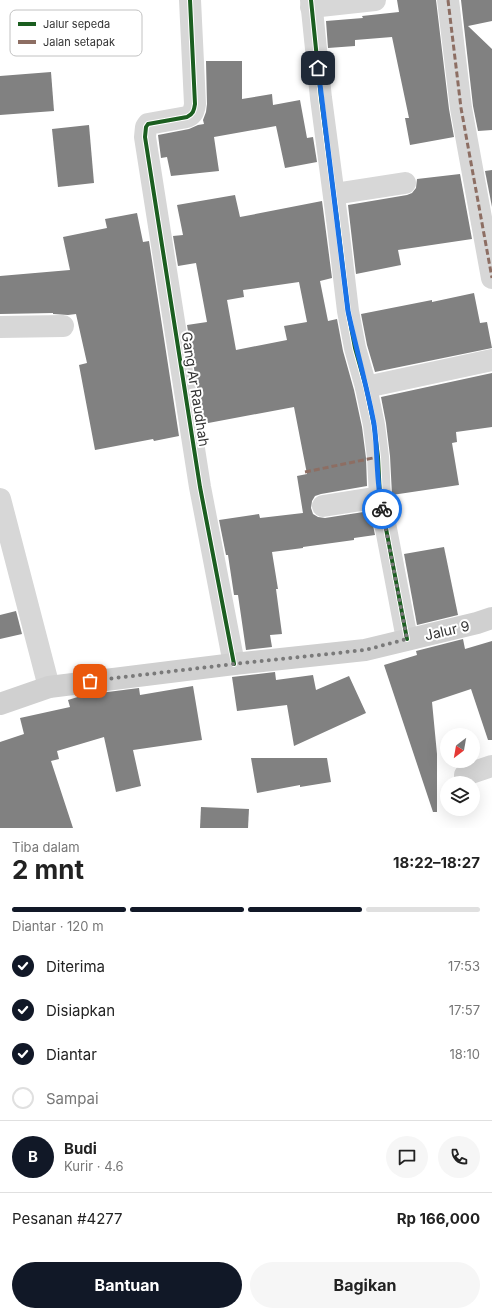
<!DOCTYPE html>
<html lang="id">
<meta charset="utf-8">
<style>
:root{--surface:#fff;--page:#f6f6f6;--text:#222;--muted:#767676;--line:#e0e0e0;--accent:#111827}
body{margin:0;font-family:Inter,sans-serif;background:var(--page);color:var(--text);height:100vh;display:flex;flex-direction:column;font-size:15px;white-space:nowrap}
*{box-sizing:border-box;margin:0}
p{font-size:13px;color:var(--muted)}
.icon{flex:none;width:22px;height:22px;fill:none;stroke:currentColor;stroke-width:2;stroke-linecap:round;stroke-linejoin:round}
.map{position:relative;height:828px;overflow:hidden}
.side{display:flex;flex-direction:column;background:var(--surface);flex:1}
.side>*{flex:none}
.needle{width:26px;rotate:211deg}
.fabs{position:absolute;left:440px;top:728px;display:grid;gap:8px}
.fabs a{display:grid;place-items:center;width:40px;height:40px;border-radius:50%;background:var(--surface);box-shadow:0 4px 16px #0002;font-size:20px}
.pin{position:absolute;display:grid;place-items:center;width:34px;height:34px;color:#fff;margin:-17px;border-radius:8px;box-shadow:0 2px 6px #0006}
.courier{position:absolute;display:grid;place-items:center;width:40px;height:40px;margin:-20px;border:3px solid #1a73e8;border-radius:50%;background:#fff;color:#222;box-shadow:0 1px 5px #0007}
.head em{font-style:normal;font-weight:700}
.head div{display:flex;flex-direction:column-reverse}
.head{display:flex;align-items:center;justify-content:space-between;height:68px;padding:0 12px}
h1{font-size:26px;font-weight:700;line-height:30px}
.bar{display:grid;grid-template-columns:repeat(4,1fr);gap:6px 4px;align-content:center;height:48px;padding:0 12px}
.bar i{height:5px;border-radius:3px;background:var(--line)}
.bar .selected{background:var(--accent)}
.bar p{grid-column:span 4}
.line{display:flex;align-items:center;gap:10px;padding:0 12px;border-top:1px solid var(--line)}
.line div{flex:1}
.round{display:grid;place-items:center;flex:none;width:42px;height:42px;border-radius:21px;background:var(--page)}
ol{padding:0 12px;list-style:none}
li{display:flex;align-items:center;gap:12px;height:44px}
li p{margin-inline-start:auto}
li .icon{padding:4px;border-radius:50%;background:var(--accent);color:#fff;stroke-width:4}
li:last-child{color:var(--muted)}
li i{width:22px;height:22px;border:2px solid var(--line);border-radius:50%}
.primary-button{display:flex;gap:8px;margin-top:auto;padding:8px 12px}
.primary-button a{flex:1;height:46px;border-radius:24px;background:var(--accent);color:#fff;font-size:16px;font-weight:700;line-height:46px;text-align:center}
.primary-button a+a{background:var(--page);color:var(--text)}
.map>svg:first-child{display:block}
.building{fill:#818181;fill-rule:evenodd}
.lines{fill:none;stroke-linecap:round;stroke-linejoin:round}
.street{stroke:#d7d7d7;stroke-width:22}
.secondary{stroke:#d0d0d0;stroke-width:22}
.quiet{stroke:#8d6e63;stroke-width:3;stroke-dasharray:6 3;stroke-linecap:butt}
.cycleway-casing{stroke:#fff;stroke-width:6}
.cycleway{stroke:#1b5e20;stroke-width:4}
.done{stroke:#7a7a7a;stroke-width:4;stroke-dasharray:0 7.2}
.route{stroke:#1a73e8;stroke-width:5}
.labels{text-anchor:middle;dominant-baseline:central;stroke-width:4;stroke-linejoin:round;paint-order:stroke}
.street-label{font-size:14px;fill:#333;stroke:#fff}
.key{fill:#fff;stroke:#c2c2c2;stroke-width:1}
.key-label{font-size:11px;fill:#333}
</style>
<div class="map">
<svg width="492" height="828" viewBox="0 0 492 828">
<rect width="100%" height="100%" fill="#fff"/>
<!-- building -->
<g class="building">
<polygon points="397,0 436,0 449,109 454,137 410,145 405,118 409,118 392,37 355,40 355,46 328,48 326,21 363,18 362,16 399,12"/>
<polygon points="461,0 492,0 492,21 468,26 492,49 492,130 478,131 473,106"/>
<polygon points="206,61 242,61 242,99 272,94 273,105 300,100 307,138 313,137 317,162 285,168 276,126 214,137 219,171 171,176 167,157 161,158 158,135 189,129 198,125 204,124 203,120 206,112 207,104"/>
<polygon points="51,72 54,111 0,115 0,76"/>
<polygon points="89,125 94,183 58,187 52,129"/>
<polygon points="492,170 492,207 485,171"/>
<polygon points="460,174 472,239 398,250 401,265 356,274 348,205 407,195 412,193 416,188 417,179"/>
<path d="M235,195L240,217L322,201L332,278L320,281L328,321L337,319L343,351L354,390L362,427L366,458L367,486L321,494L315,496L312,501L311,508L313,514L318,517L325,518L370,511L375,535L354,538V540L303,547V548L272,552L278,589H276L282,634L270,635L272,647L246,650L238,595H234L228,555H226L219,520L259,514L260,518L303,513L297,476L307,474L294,407L203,424L187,325L207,322L196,263L178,266L173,236L183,235L177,205ZM299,282L307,322L284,326L287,340L236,350L227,300L244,297L243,290Z"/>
<polygon points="137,213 143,242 149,241 179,436 154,441 153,439 95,450 79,365 87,363 76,314 68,315 53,314 53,313 0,314 0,276 70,270 63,237 107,228 105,219"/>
<polygon points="474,293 480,323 487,322 492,348 375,372 367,345 361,314 432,300 432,302"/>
<polygon points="492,373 492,427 456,432 457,442 452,443 459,485 392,495 390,456 386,423 381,397"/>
<polygon points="444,547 458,615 417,625 404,554"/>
<polygon points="16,611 22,634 0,639 0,615"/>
<polygon points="463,639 465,649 492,641 492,740 488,740 471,689 432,702 437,754 437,812 433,812 384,665 417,655 416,651"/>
<polygon points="275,672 276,680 313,675 316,690 349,676 366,713 294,746 287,705 237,711 232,677"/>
<polygon points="193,686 202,740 133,750 141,786 116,792 104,737 57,751 59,759 51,761 73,828 0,828 0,742 24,734 20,718 70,707 68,700 84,695 139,688 140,695"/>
<polygon points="251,758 327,758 331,782 300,787 300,785 257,793"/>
<polygon points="201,807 249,809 248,828 200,828"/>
</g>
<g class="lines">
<!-- street -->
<g class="street">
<path d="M190,0L195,104C194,111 193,114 187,117L148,124L146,127L145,137L200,487L234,664"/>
<polyline points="311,0 321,98 338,227 348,311 355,348 366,387 374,425 378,457 380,497 407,639"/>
<polyline points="448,0 461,108 492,278"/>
<polyline points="311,7 375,0"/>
<polyline points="334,194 405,183"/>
<polyline points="0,327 63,326"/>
<polyline points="366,387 492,360"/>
<polyline points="0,499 49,687"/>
<polyline points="323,506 380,497"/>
<polyline points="465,775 492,766"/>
</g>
<!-- secondary -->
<polyline class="secondary" points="0,704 49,687 234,664 365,650 477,623 492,618"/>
<!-- quiet -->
<g class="quiet">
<polyline points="448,0 461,108 492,278"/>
<polyline points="305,472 378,457"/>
</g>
<defs>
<g id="cycleway">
<path d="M190,0L195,104C194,111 193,114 187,117L148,124L146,127L145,137L200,487L234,664"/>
<polyline points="311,0 321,98 338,227 348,311 355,348 366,387 374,425 378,457 380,497 407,639"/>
</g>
</defs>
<!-- cycleway casing -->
<use href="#cycleway" class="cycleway-casing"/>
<!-- cycleway -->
<use href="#cycleway" class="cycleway"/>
</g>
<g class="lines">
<!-- done -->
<polyline class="done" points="90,681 234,664 365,650 407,639 382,509"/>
<!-- route -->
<path class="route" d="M318,68L348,311C356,349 367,386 374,424C378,452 376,481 382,509"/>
</g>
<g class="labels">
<!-- street labels -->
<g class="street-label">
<text transform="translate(196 389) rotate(81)">Gang Ar Raudhah</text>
<text transform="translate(447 630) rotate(-13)">Jalur 9</text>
</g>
</g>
<!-- legend -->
<rect x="10" y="10" width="132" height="46" rx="6" class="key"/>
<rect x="18" y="22" width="18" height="4" fill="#1b5e20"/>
<rect x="18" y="40" width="18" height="4" fill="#8d6e63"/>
<g class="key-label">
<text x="43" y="28">Jalur sepeda</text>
<text x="43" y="46">Jalan setapak</text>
</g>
</svg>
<div class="fabs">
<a><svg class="needle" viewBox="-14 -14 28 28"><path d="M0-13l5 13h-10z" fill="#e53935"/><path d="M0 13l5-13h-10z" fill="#767676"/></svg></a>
<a><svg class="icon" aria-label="layers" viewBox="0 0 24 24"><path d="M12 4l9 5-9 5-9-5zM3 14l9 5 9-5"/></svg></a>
</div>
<div class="pin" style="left:90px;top:681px;background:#ea580c"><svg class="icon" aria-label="bag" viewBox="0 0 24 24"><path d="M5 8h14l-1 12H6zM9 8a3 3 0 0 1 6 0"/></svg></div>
<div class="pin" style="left:318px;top:68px;background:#1f2937"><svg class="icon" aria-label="home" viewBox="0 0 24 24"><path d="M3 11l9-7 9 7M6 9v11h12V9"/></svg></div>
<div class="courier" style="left:382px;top:509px"><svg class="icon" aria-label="bike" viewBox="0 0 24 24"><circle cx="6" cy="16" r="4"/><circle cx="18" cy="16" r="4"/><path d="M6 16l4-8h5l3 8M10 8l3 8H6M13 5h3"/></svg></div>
</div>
<section class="side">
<div class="head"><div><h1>2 mnt</h1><p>Tiba dalam</p></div><em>18:22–18:27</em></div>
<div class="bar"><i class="selected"></i><i class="selected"></i><i class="selected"></i><i></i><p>Diantar · 120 m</p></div>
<ol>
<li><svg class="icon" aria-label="check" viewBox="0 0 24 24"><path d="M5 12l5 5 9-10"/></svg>Diterima<p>17:53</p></li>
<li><svg class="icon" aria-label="check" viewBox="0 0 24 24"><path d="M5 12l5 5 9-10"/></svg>Disiapkan<p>17:57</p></li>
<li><svg class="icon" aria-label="check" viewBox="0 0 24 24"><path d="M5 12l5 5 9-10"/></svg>Diantar<p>18:10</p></li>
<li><i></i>Sampai</li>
</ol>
<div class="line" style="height:72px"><b class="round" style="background:var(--accent);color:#fff">B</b><div><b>Budi</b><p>Kurir · 4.6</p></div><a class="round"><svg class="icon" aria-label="chat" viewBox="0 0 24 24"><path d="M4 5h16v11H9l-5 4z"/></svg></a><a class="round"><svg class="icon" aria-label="phone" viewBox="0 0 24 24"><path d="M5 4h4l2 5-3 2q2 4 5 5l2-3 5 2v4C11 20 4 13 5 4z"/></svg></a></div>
<div class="line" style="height:52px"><div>Pesanan #4277</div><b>Rp 166,000</b></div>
<div class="primary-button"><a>Bantuan</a><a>Bagikan</a></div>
</section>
